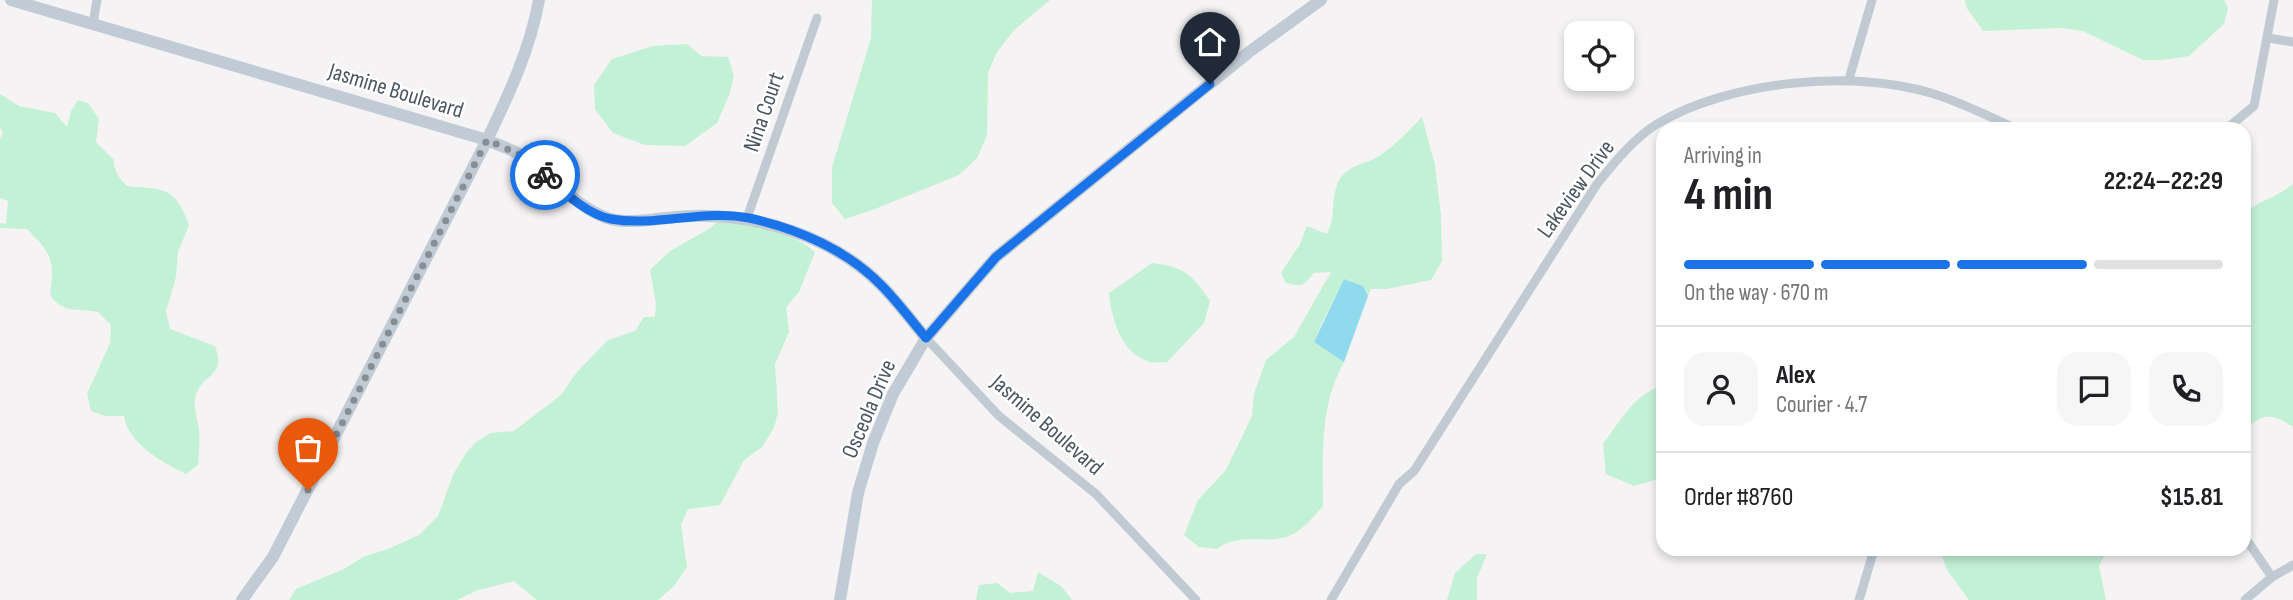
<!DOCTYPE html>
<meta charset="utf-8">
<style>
:root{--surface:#fff;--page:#f6f6f6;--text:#202124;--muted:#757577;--line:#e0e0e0;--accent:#1a73e8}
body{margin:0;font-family:"Sofia Sans Condensed",sans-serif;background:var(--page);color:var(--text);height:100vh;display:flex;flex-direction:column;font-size:26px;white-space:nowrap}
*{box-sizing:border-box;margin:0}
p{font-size:23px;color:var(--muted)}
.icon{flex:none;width:38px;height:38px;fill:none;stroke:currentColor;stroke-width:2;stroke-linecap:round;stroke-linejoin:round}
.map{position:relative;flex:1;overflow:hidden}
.sheet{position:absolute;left:1656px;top:122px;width:595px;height:434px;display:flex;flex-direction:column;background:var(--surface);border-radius:21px;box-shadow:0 4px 10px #0003}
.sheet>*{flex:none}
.tools{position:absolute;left:1564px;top:21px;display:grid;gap:14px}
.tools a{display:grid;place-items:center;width:70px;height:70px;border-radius:14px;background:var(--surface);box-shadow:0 4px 10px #0003;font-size:35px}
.pin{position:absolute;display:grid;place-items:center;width:60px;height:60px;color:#fff;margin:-72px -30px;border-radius:50% 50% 50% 0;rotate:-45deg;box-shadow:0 0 7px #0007}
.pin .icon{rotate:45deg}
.courier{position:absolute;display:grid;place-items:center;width:70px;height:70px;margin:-35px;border:5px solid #1a73e8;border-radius:50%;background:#fff;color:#222;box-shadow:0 2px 9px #0007}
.overview em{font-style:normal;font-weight:700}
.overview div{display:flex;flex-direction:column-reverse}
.overview{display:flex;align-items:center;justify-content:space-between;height:119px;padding:0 28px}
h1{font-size:46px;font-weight:700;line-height:52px}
.bar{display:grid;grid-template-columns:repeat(4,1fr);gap:10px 7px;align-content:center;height:84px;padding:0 28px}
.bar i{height:9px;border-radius:5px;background:var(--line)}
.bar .active{background:var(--accent)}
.bar p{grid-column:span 4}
.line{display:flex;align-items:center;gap:18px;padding:0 28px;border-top:2px solid var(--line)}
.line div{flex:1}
.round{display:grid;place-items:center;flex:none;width:74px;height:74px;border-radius:21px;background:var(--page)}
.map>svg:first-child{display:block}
.green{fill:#c3f1d5}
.water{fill:#90daee}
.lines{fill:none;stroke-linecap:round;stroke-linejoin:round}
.street{stroke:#c1cad2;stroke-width:9}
.secondary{stroke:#c1cbd6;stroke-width:12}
.done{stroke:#868d94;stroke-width:7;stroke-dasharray:0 12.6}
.route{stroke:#1a73e8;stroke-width:9}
.labels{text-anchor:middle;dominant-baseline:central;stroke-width:5;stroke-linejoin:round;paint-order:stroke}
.street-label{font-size:23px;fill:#4a5661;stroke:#fff}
</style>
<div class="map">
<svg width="2293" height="600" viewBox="0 0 2293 600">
<rect width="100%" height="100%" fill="#f5f3f3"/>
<!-- green -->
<g class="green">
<polygon points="872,0 1050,0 1014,30 997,52 988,73 987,135 977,158 959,175 875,209 845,219 832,203 832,167 871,38"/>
<polygon points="1965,0 2224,0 2228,8 2224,24 2189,56 2162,60 2143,60 2083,31 2061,28 1983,31 1966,7"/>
<polygon points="687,44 701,56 728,57 734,76 730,93 717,123 685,146 645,145 613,133 595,109 594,85 612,59 653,46"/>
<path d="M0,94L19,106L55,113L67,127L71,111L78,100L88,103L99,119L96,142L114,160C114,171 119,179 127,186C165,190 175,186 189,225L178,252L176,277L166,311L170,329L215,346C227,379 201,372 195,398C193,407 198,421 199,431C200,442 199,454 198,465L186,474C164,463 128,444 124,416H105L91,411L87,394L110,343L111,325L98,312C77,308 63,314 50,295C55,260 52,254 27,229L0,228V223L6,224L8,201L0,198V139L3,133L0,127Z"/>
<path d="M1422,117L1435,165L1441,216L1442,261L1431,280L1387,289H1371L1368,296L1363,286L1344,279C1334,301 1322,320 1314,342L1344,362C1319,407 1323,456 1323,506C1314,516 1304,529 1291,535C1266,546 1241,531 1217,549L1199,547L1184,535L1198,500L1226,470L1252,416L1254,394L1266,360L1294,337L1331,272L1314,273C1303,286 1301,288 1285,282L1281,273L1300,244L1307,226L1327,234C1336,217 1331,202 1337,185C1345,164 1366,165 1381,155C1396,144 1409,131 1422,117Z"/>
<path d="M2293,184V427C2270,412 2264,413 2244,430V213C2259,200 2278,197 2293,184Z"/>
<path d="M718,221C752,223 788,229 815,252L799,292L786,307L789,332L775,364L778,412L774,428L762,447L744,460L720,505L688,509L681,525L687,567L674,586L658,600H537L514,581L478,590L457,600H289L296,589L344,569L363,557L388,549L419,535L438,516L453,475L466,453L476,442L491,433L514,431L561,395L577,372L608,340L635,331L644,317H655L656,303L650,270L670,251L709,229Z"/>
<path d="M1152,263C1183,266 1193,275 1210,301L1204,323L1167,362C1163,362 1155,363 1150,362C1122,355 1111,318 1109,293Z"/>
<path d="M1662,386V478L1634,486L1606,474L1603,444C1619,423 1635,393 1662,386Z"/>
<polygon points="1940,550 2107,550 2099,566 2106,600 1969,600 1947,570"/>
<polygon points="1476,554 1487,554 1477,578 1477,600 1447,600 1455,573"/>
<polygon points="1038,572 1061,586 1072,600 976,600 979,585 997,583 1010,593 1033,591"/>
</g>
<!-- water -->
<polygon class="water" points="1344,279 1363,286 1368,296 1344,362 1314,342"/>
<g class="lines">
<!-- street -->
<g class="street">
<polyline points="93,23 97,0"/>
<polyline points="2268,38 2293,42"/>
<polyline points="1849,79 1872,0"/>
<polyline points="2225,130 2254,106 2274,0"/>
<polyline points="747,218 817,18"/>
<polyline points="926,338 999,416 1096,494 1196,600"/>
<polyline points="2244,536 2272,577"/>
<path d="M1331,600L1399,484L1414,471L1597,184C1615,162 1633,139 1657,124C1729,81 1851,69 1931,93C1961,102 1990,117 2019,130"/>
<polyline points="1859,600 1874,550"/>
<polyline points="2245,600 2272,577 2293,565"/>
</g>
<!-- secondary -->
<g class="secondary">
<path d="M11,0L487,140C498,145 511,149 521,155C552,173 571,205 607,218C633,226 665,216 692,216C759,214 832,236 881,285C897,301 911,320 926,338"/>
<path d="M242,600L273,557L487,140C509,94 530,50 539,0"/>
<polyline points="840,600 858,493 873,443 893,394 926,338 996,257 1249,52 1321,0"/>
</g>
</g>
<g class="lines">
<!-- done -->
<polyline class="done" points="308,490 487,140 523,156 545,175"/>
<!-- route -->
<path class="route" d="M545,175C563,191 586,214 611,219C656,227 704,209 749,218C796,228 847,250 881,285C897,301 911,320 926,338L996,257L1210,84"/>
</g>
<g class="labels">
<!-- street labels -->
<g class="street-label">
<text transform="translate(396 91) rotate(17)">Jasmine Boulevard</text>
<text transform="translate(764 112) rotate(-71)">Nina Court</text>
<text transform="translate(1576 189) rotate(-54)">Lakeview Drive</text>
<text transform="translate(869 409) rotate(-67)">Osceola Drive</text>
<text transform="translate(1047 425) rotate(41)">Jasmine Boulevard</text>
</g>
</g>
</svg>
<div class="tools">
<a><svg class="icon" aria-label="locate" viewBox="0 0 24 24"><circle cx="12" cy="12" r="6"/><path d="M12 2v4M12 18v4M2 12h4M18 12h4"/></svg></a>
</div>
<div class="pin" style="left:308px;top:490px;background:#ea580c"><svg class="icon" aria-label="bag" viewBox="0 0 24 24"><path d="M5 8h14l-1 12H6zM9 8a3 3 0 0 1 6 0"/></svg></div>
<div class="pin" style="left:1210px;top:84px;background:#1f2937"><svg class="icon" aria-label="home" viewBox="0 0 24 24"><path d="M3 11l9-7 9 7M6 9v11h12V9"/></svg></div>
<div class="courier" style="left:545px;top:175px"><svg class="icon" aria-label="bike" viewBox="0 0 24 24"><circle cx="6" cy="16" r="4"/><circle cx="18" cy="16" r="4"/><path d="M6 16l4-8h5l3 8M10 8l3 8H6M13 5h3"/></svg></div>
<section class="sheet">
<div class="overview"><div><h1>4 min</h1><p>Arriving in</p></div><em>22:24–22:29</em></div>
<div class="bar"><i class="active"></i><i class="active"></i><i class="active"></i><i></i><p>On the way · 670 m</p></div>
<div class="line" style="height:126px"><a class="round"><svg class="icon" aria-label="person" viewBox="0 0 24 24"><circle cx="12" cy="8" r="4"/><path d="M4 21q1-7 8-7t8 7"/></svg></a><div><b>Alex</b><p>Courier · 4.7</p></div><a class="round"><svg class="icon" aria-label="chat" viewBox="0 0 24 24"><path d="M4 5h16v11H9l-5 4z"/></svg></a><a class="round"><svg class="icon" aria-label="phone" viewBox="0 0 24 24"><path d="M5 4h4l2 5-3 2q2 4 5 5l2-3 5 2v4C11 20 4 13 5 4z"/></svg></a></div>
<div class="line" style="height:91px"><div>Order #8760</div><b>$15.81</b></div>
</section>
</div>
